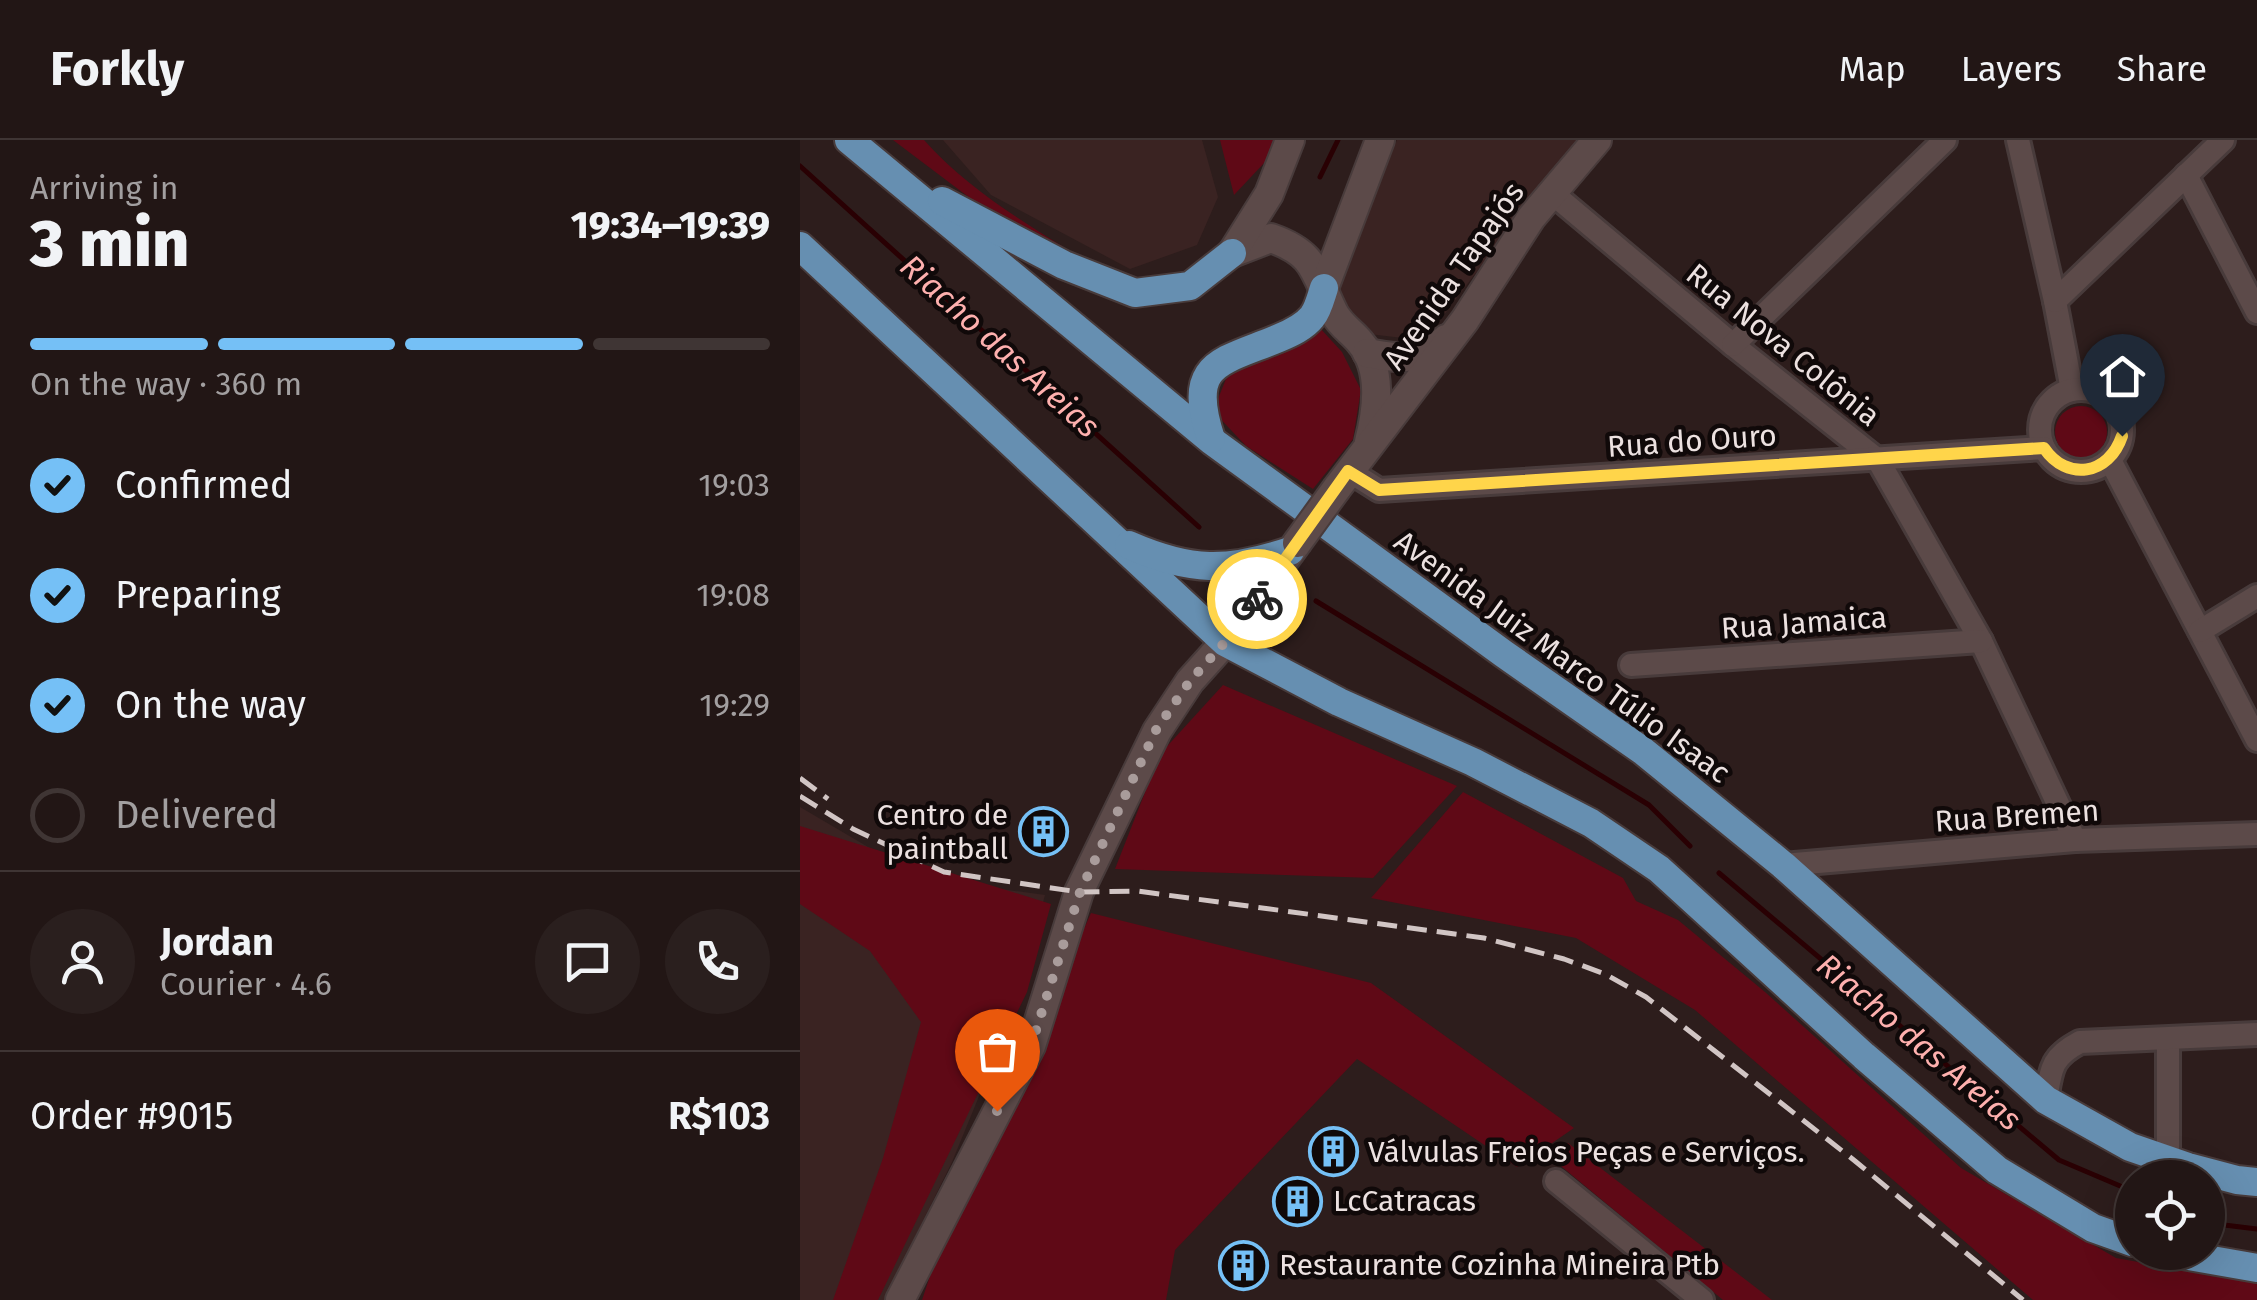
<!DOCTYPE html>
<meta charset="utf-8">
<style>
:root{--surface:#221615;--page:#2a1f1e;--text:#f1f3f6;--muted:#a29fa0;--line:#3f3534;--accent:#75c0f6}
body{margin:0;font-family:"Fira Sans",sans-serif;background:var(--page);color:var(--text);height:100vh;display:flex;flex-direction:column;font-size:38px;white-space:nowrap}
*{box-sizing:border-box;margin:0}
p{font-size:32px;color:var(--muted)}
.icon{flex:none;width:55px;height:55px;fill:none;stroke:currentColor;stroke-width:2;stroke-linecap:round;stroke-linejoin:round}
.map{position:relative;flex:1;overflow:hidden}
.panel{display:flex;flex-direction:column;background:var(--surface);width:800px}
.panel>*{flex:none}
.controls{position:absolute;left:1315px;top:1020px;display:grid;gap:20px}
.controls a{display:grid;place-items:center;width:110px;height:110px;border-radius:50%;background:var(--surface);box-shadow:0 10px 40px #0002,0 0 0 2px var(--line);font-size:50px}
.pin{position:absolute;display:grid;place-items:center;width:85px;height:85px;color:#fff;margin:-102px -42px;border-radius:50% 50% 50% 0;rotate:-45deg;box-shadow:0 0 10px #0007}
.pin .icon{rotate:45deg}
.courier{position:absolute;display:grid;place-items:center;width:100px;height:100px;margin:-50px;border:8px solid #ffd54a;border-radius:50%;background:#fff;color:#222;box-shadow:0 2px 12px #0007}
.head em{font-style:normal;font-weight:800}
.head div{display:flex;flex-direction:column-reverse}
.head{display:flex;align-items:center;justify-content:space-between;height:170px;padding:0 30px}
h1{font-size:65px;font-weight:800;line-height:75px}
.bar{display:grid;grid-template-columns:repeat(4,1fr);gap:15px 10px;align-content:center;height:120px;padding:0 30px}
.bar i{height:12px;border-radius:8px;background:var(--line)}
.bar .selected{background:var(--accent)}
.bar p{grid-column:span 4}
.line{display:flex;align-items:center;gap:25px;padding:0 30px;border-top:2px solid var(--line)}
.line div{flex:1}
.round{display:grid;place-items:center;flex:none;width:105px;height:105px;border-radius:52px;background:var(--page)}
ol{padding:0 30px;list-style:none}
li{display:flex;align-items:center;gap:30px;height:110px}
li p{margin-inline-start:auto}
li .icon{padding:10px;border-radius:50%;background:var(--accent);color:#111;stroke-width:4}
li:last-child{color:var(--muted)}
li i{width:55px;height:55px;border:5px solid var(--line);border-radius:50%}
header{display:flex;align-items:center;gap:60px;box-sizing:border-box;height:140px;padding:0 50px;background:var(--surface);border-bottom:2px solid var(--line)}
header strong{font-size:48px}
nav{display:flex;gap:55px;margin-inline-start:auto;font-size:35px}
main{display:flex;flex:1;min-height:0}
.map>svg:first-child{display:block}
.built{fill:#3a2322}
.green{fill:#5f0916}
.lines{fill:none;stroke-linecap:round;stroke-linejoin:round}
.stream{stroke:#290003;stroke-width:5}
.minor-casing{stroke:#483b3b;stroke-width:28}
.secondary-casing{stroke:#483b3b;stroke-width:32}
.primary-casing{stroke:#483b3b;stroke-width:32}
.minor{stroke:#5c4a49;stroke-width:22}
.secondary{stroke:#5c4a49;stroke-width:28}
.primary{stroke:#668fb1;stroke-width:28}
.rail{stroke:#d1c5c4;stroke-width:5;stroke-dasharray:20 10;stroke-linecap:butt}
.secondary-bridge-casing{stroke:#483b3b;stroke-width:32;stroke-linecap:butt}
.secondary-bridge{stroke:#5c4a49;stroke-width:28}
.done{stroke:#a99c9b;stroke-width:10;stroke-dasharray:0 18}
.route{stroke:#ffd54a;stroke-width:12}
.labels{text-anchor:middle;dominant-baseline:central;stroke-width:9;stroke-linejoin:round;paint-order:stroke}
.street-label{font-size:30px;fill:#ece1e0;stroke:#100909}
.poi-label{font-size:30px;fill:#ece1e0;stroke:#100909;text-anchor:start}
.water-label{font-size:32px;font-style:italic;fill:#feb0ae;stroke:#100909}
</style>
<header>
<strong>Forkly</strong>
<nav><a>Map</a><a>Layers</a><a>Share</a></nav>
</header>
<main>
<section class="panel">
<div class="head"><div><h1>3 min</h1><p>Arriving in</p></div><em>19:34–19:39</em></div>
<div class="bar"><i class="selected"></i><i class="selected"></i><i class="selected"></i><i></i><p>On the way · 360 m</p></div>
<ol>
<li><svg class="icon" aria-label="check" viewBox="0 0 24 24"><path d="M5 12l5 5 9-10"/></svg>Confirmed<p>19:03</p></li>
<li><svg class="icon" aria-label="check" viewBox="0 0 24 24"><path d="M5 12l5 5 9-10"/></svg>Preparing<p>19:08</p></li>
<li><svg class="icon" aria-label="check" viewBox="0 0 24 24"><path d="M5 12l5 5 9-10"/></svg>On the way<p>19:29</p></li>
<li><i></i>Delivered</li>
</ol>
<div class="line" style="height:180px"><a class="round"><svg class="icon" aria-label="person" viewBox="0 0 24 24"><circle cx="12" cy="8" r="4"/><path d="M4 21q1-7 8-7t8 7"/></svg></a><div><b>Jordan</b><p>Courier · 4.6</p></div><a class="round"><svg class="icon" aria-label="chat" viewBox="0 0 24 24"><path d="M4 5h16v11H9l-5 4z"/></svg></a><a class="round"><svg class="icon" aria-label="phone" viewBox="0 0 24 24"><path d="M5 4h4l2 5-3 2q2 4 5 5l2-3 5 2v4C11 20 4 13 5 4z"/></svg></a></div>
<div class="line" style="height:130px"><div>Order #9015</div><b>R$103</b></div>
</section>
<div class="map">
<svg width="1457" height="1160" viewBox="0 0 1457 1160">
<rect width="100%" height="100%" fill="#2d1d1c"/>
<!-- built -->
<g class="built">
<polygon points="143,0 402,0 418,57 397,105 330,129 191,55"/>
<polygon points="597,0 777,0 637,184 612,199 560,193 537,146"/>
<polygon points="0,667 80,714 163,744 245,755 212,876 152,1022 84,1160 0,1160"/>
</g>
<!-- green -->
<g class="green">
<path d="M93,0H124C170,52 232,87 289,123L203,83Z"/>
<polygon points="420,0 474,0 466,21 434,55"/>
<polygon points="519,187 542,212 561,250 553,299 513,349 446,306 413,271 430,229"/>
<circle cx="1281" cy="292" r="26"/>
<polygon points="423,545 657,646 573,738 315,729 360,614"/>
<polygon points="663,652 823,738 836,761 878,780 965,852 1161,1028 1316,1118 1457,1143 1457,1160 1233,1160 895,870 776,798 571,758"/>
<polygon points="0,686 251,764 227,852 78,1160 33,1160 83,1018 121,882 70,811 0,764"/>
<polygon points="291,773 571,843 774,988 717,1027 557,919 375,1110 366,1160 122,1160 135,1121"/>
<polygon points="768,1003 972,1160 923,1160 750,1017"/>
</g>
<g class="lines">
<!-- stream -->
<g class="stream">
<polyline points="0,26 399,387"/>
<polyline points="520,37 538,0"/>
<polyline points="516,461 849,665 890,706"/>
<polyline points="919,733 1259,1020 1332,1051"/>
<polyline points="1408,1083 1457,1089"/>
</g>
<defs>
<g id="minor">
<polyline points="1218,0 1255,161 1272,250"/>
<polyline points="1386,35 1457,172"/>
<polyline points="752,53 933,205 1078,320 1181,501 1275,700"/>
<polyline points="1255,161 1423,0"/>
<polyline points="933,205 1145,0"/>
<circle cx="1281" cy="290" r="41"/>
<polyline points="1310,320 1457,600"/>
<polyline points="549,331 579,350 1244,308"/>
<polyline points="1400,491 1457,456"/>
<polyline points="831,525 1181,501"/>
<polyline points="983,725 1275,700 1457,694"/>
<polyline points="1368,899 1368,1022"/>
<path d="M1246,960C1251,929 1251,917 1280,902L1457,894"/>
<polyline points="756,1041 902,1160"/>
</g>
<g id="secondary">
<path d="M432,113L471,98C517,114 514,133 534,173C541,186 551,191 560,202C583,229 577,270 569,302"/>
<polyline points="432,113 469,54 490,0"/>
<polyline points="524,148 580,0"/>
<path d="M567,213C596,219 624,221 646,199"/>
<polyline points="537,348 665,180 731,78 797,0"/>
<polyline points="100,1160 231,906 279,752 357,591 390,541 425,502 497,403"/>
</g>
<g id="primary">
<polyline points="49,0 412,301 704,514 843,611 983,725 1246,960 1330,1007 1388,1027 1437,1040 1457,1042"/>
<polyline points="142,61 264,125 335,153 390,146 432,113"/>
<polyline points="0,106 425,502 539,562 673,622 791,683 859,729 1064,916 1197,1030 1293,1088 1332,1102"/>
<path d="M411,299C386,222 419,223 479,198C491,193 504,187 512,177C518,170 521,157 524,148"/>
<path d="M329,405C391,432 427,432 490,411"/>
<polyline points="1366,1112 1457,1128"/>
</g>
</defs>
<!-- minor casing -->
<use href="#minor" class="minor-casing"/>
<!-- secondary casing -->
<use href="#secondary" class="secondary-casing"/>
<!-- primary casing -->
<use href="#primary" class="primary-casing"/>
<!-- minor -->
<use href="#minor" class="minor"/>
<!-- secondary -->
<use href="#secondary" class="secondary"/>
<!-- primary -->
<use href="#primary" class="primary"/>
<!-- rail -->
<g class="rail">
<polyline points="0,638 28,659"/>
<polyline points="0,656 53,689 144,732 279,752 337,751 684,798 764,819 805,834 846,857 1055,1021 1223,1160"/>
</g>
<defs>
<polyline id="secondary-bridge" points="497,403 537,348"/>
</defs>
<!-- secondary-bridge casing -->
<use href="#secondary-bridge" class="secondary-bridge-casing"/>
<!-- secondary-bridge -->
<use href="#secondary-bridge" class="secondary-bridge"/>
</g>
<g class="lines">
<!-- done -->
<polyline class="done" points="197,971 231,906 280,752 356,590 390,541 425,502 457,459"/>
<!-- route -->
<path class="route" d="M457,459L548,331L579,350L1244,308C1267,342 1309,335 1322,296"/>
</g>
<!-- icons -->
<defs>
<symbol id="building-ring" viewBox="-11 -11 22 22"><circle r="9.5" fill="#100909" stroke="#75c0f6" stroke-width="1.5"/><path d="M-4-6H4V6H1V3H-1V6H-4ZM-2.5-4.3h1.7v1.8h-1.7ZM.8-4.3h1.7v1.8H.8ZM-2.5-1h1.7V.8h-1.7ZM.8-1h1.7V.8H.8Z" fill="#75c0f6"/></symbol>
</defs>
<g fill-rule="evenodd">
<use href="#building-ring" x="216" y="664" width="55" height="55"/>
<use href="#building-ring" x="506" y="984" width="55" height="55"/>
<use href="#building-ring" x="470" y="1034" width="55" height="55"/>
<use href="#building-ring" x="416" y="1098" width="55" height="55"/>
</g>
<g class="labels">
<!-- street labels -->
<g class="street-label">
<text transform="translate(654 136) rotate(-55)">Avenida Tapajós</text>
<text transform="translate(983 205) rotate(39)">Rua Nova Colônia</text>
<text transform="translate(892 301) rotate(-4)">Rua do Ouro</text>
<text transform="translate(1004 483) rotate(-4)">Rua Jamaica</text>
<text transform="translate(762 517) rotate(36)">Avenida Juiz Marco Túlio Isaac</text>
<text transform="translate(1217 676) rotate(-4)">Rua Bremen</text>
</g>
<!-- poi labels -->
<g class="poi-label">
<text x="208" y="675" text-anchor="end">Centro de<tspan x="208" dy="34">paintball</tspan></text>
<text x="568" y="1012">Válvulas Freios Peças e Serviços.</text>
<text x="533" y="1061">LcCatracas</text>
<text x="479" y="1125">Restaurante Cozinha Mineira Ptb</text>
</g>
<!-- water labels -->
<g class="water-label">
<text transform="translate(200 206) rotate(42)">Riacho das Areias</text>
<text transform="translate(1119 902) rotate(40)">Riacho das Areias</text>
</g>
</g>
</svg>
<div class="controls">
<a><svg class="icon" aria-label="locate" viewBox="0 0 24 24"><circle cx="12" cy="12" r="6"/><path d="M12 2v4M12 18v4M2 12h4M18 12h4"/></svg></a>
</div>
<div class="pin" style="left:197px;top:971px;background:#ea580c"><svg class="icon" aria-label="bag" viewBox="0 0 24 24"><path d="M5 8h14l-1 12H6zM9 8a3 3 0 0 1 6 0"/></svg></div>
<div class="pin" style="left:1322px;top:296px;background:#1f2937"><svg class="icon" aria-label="home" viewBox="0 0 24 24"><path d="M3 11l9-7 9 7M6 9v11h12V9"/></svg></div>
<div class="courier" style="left:457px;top:459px"><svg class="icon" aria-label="bike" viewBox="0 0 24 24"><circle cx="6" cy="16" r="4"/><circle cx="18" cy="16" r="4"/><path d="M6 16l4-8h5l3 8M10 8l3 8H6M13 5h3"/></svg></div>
</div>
</main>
